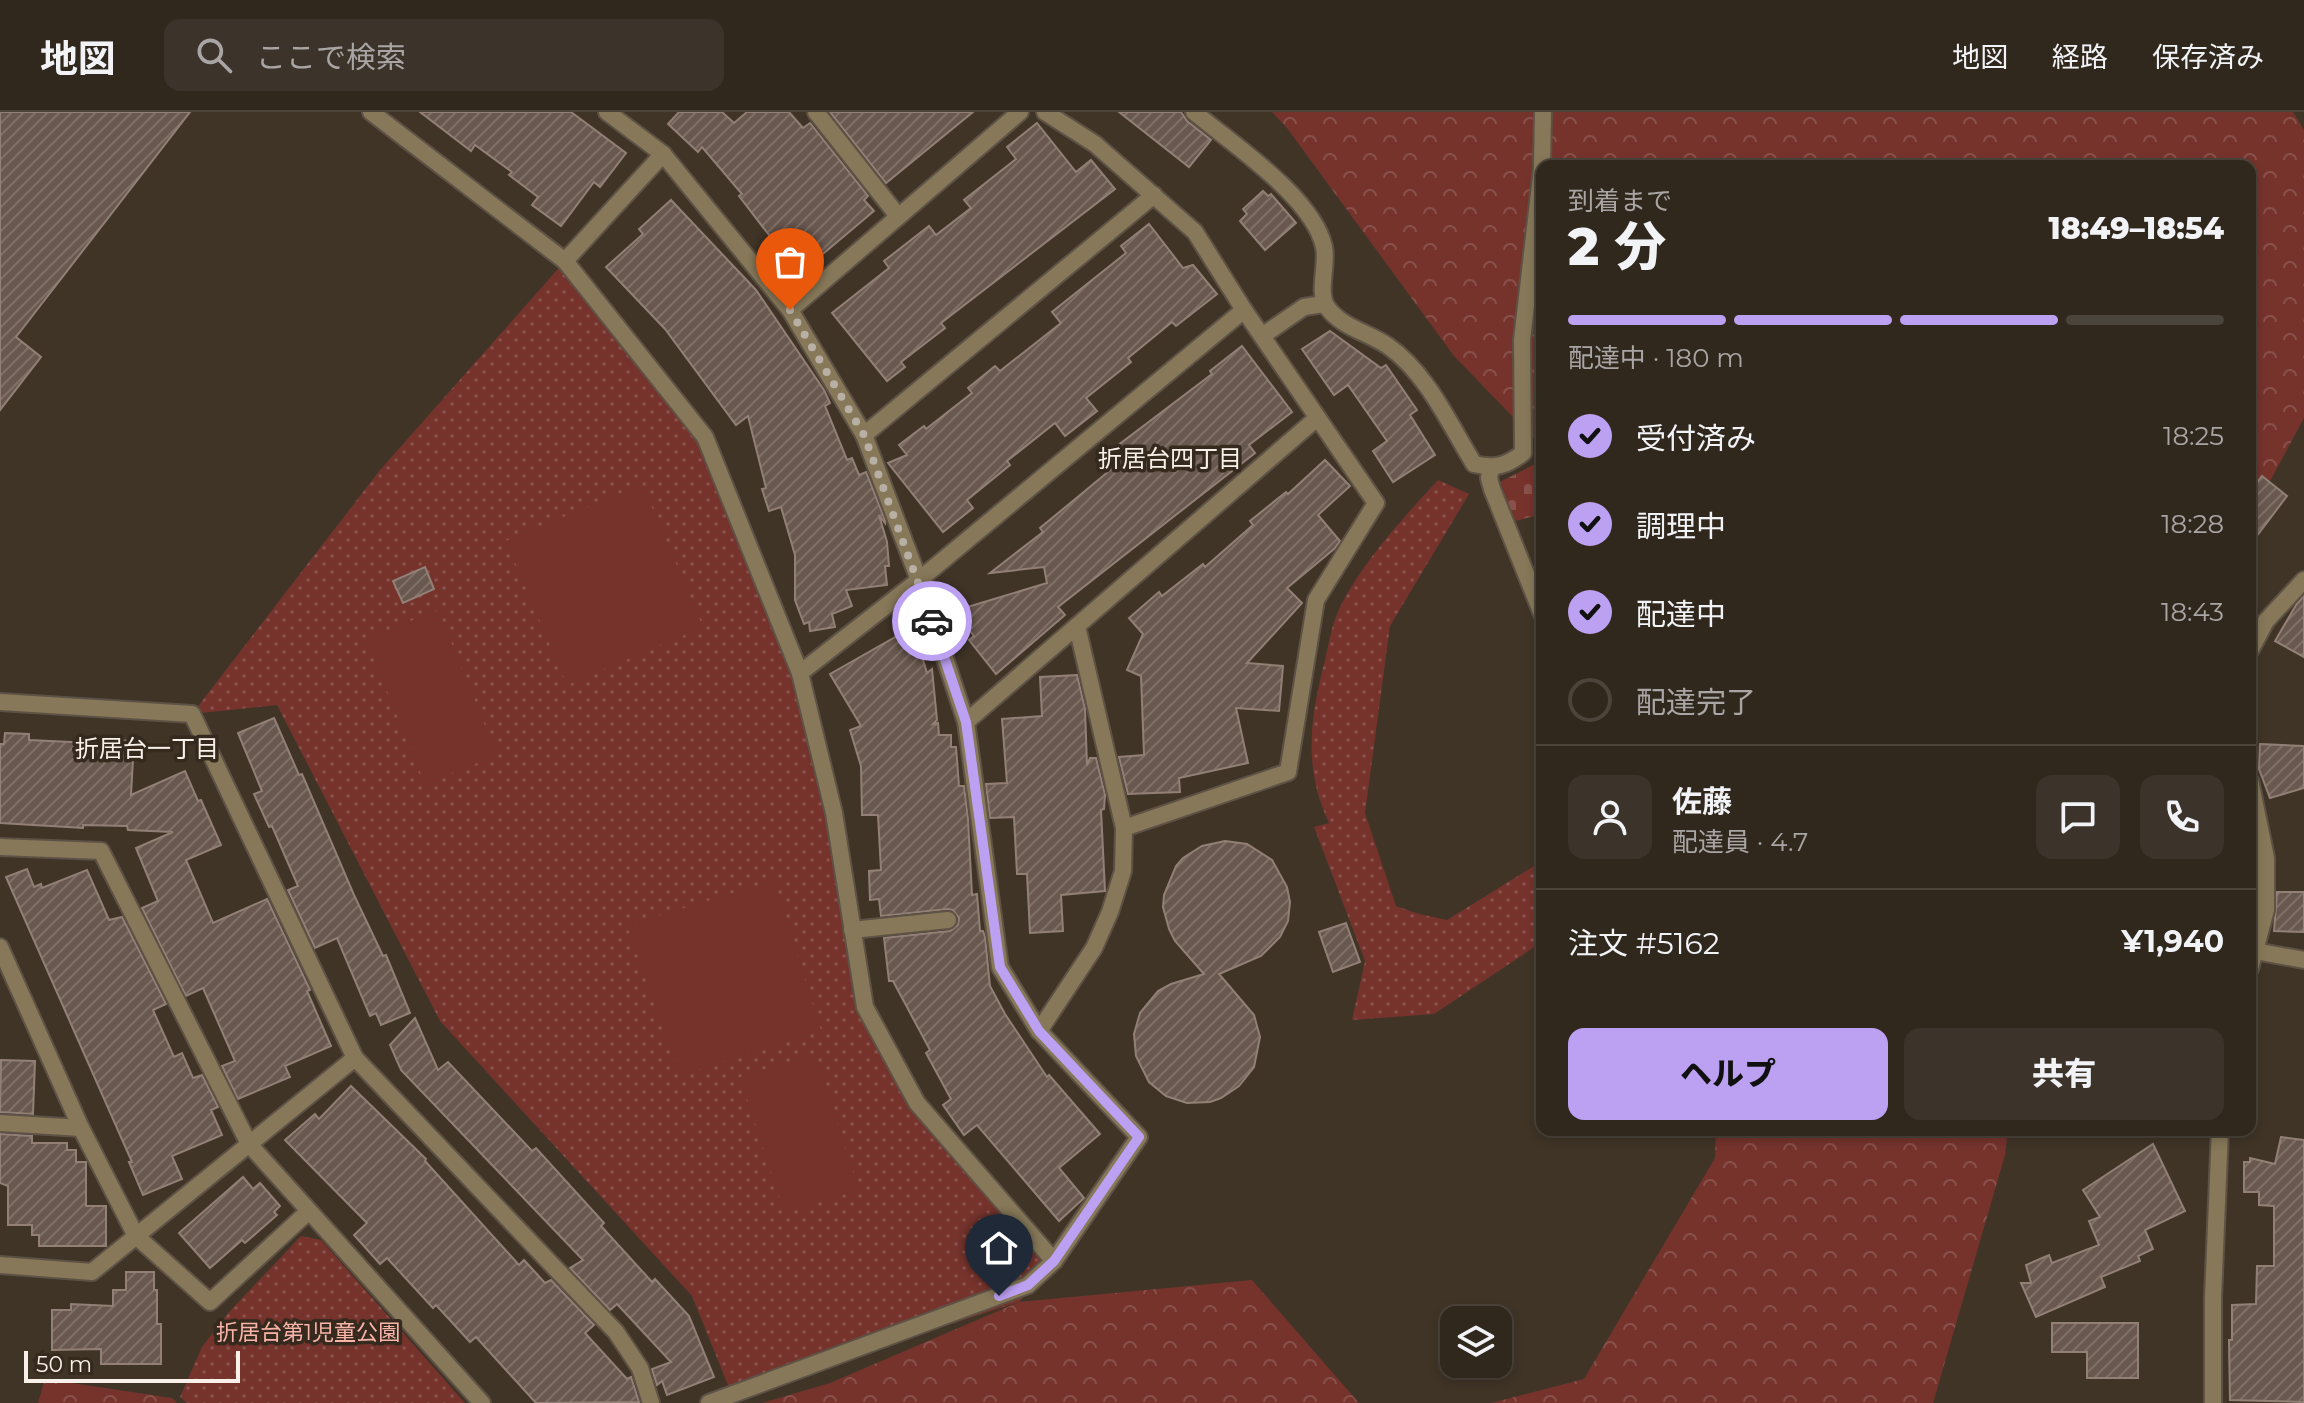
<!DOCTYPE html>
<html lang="ja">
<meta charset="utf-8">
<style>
:root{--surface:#30271d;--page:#3c332a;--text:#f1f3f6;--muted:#a8a5a4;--line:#4b443b;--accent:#bca0f2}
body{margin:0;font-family:Montserrat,"Noto Sans JP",sans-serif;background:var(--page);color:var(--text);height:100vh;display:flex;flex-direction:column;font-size:30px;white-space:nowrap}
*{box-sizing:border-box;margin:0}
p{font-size:26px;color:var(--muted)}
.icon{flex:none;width:44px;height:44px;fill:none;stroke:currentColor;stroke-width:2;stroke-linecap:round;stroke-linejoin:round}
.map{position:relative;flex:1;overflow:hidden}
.drawer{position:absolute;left:1536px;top:48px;width:720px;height:976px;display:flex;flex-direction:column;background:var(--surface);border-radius:16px;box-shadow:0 4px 12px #0003,0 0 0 2px var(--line)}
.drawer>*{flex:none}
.controls{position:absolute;left:1440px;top:1194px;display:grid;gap:16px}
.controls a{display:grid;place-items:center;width:72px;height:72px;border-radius:16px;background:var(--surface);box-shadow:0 4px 12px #0003,0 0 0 2px var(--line);font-size:40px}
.scale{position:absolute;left:24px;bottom:20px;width:216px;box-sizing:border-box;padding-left:8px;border:4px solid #f9f1e9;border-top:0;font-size:22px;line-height:28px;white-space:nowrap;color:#f9f1e9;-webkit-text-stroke:6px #352a1d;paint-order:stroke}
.pin{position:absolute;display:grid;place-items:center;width:68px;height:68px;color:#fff;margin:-82px -34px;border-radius:50% 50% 50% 0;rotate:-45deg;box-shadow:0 0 8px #0007}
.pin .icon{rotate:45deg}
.courier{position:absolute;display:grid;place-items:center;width:80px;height:80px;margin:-40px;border:6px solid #bca0f2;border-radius:50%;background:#fff;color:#222;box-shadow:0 2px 10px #0007}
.headline em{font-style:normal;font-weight:800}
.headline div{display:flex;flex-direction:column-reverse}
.headline{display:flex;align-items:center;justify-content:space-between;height:136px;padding:0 32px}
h1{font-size:52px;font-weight:800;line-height:60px}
.bar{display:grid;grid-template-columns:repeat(4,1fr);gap:12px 8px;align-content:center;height:96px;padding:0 32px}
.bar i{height:10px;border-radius:6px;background:var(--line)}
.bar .selected{background:var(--accent)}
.bar p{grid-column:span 4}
.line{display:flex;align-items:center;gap:20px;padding:0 32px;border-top:2px solid var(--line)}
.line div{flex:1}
.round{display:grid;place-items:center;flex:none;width:84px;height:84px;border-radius:16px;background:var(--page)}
ol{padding:0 32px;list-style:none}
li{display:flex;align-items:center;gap:24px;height:88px}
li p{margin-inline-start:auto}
li .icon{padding:8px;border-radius:50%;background:var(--accent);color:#111;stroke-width:4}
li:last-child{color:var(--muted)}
li i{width:44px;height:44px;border:4px solid var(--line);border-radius:50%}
.action{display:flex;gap:16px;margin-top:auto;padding:16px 32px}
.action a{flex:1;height:92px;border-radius:16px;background:var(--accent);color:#111;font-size:32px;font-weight:800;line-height:92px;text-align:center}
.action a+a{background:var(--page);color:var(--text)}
header{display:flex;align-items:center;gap:48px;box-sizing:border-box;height:112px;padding:0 40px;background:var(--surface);border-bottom:2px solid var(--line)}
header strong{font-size:38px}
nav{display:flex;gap:44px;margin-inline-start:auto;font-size:28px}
.search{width:560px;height:72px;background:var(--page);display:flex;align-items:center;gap:20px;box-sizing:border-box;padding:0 28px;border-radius:16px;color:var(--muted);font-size:30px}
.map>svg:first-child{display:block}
.forest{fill:url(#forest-crowns)}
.cemetery{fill:url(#cemetery-stones)}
.park{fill:url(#park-dots)}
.garden{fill:#75332c}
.building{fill:url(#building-hatch);stroke:#928076;stroke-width:2}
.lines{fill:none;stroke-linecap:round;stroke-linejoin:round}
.street-casing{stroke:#5e5246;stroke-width:20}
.street{stroke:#867858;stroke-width:16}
.done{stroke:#b8afa5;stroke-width:8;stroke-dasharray:0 14.4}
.route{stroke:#bca0f2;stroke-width:10}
.labels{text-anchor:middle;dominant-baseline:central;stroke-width:7;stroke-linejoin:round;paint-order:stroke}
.park-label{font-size:22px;fill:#fab3a9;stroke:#352a1d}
.neighbourhood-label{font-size:24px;fill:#f9f1e9;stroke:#352a1d}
</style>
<header>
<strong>地図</strong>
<div class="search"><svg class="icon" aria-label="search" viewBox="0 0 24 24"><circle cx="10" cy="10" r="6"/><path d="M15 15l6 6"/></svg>ここで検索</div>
<nav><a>地図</a><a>経路</a><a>保存済み</a></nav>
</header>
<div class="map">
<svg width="2304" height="1291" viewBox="0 0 2304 1291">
<defs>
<pattern id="forest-crowns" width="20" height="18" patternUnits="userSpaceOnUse" patternTransform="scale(2)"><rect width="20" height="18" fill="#75332c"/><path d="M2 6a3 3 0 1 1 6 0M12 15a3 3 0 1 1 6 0" fill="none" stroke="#89514b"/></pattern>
<pattern id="cemetery-stones" width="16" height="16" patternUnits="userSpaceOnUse" patternTransform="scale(2)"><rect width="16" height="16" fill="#75332c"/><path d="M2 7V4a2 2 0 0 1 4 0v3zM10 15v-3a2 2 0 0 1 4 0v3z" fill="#89514b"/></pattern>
<pattern id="park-dots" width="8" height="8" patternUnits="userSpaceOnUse" patternTransform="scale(2)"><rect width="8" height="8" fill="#75332c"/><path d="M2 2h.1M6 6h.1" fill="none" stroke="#89514b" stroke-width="1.8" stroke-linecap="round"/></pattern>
<pattern id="building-hatch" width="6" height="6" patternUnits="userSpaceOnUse" patternTransform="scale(2)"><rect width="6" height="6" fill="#69584f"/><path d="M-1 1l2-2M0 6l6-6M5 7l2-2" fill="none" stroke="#7f7068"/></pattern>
</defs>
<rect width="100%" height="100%" fill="#403427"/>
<!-- forest -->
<g class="forest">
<polygon points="1272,0 2293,0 2304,18 2304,306 2250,406 2250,54 1542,54 1542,335 1454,244 1287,16"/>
<polygon points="1716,1018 2008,1018 2005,1043 1933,1291 1491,1291 1584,1267 1715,1046"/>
<polygon points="1252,1168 1359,1291 762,1291 830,1271 1019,1190"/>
<polygon points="45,1267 172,1286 177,1291 38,1291"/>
</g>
<!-- cemetery -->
<polygon class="cemetery" points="1542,183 1542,402 1515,409 1500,370 1537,351 1534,290"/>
<!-- park -->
<g class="park">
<polygon points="565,149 705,325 800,561 865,895 917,991 1054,1149 1019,1190 732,1283 692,1184 440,909 277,593 192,602 380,358"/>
<path d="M1438,368L1469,382L1390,514L1365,701L1396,794L1419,802L1447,808L1542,749V830L1434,902L1352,908L1365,849L1314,715L1329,711C1303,656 1310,606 1325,548C1329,531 1332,511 1340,495C1364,448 1403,406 1438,368Z"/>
<polygon points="301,1124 321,1128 465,1291 187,1291 180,1285 202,1235 229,1200"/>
</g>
<!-- garden -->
<g class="garden">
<polygon points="642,372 703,515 567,573 506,429"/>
<polygon points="438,498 497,643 425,672 366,527"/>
<polygon points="774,769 821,918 680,964 627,813"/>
<polygon points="815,942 859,1078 784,1100 740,965"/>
</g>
<!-- building -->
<g class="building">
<polygon points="0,0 190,0 16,225 41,245 0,298"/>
<polygon points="420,0 571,0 626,41 600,75 594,70 561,114 532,93 538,85 509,63 512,60 475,33 471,39"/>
<polygon points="679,0 722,0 734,11 747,0 789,0 803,16 810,11 868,84 864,88 874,99 799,162 739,84 742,82 702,35 698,40 668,12"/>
<polygon points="830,0 973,0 886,71"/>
<polygon points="1119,0 1181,0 1187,9 1211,28 1189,55"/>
<polygon points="1037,11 1076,60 1091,48 1115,77 941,211 945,216 901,250 905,255 887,269 832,201 889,156 884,149 929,114 936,123 971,96 964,88 1016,47 1007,35"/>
<polygon points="1263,79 1268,84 1271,82 1296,111 1265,138 1240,109 1247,102 1243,97"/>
<polygon points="671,88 756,178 824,278 830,291 825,294 847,348 852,346 859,363 866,360 885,408 885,411 879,403 887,430 889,454 885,454 887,473 846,478 852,494 832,502 835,515 810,519 809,510 804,512 795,488 795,443 781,395 769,399 762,377 766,376 748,304 736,313 665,217 606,155 643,122 639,117"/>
<polygon points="1149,112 1183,156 1193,153 1217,182 1176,214 1172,210 1128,246 1131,250 1086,286 1097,299 1065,324 1055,311 1007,349 1010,353 967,388 973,396 943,420 888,351 907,343 899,333 924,314 926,317 972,281 968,276 995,254 1000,259 1061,211 1052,200 1126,141 1121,134"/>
<polygon points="1330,219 1381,256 1386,253 1417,298 1410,303 1435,343 1393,370 1373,339 1387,329 1348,273 1334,283 1302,237"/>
<polygon points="1242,234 1292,300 1249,333 1255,341 1058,495 1065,503 996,562 969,528 974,524 954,499 1047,471 1044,455 990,461 1043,420 1040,416 1114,355 1108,348 1121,339 1117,334 1212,262 1210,259"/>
<polygon points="1325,348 1350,374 1318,403 1340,429 1334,437 1287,476 1302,491 1247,551 1283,554 1279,599 1236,596 1248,651 1179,666 1180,680 1128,682 1119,645 1144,643 1141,564 1127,558 1143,522 1129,506 1159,480 1162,484 1203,452 1205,455 1253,413 1250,409 1286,380 1288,382"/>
<polygon points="2262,364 2287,384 2250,433 2250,380"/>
<polygon points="425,455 434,477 403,491 393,469"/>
<polygon points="2304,484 2304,545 2275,529 2296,493"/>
<polygon points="913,515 927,561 932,557 937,608 933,612 938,611 939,623 951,623 951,635 956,635 959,674 964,674 968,707 972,783 977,782 980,819 983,819 985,825 990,874 1005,902 1047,965 1049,963 1100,1022 1059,1056 1084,1086 1059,1109 977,1013 964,1023 943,993 951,987 926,941 930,938 893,869 889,869 884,826 950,819 958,813 959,806 953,798 948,797 881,804 879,787 870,788 869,759 881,758 878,703 862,703 861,654 850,618 861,614 830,562"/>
<polygon points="1077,563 1085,597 1087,653 1090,646 1096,646 1105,683 1104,697 1101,698 1105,779 1061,783 1063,819 1030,821 1027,762 1017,762 1014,705 990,706 986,672 1007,671 1002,607 1042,604 1040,565"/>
<polygon points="274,606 299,663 302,662 354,783 383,844 386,843 410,901 381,913 376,901 370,904 337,826 315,836 288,778 298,774 272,714 269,715 254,682 262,679 238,621"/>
<polygon points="5,621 29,622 29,628 92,631 92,627 134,629 131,683 185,659 198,689 201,688 221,733 186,748 213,811 267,787 310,878 307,879 331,934 285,954 290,965 238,987 222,954 235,949 203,876 186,884 142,796 158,789 136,736 173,720 128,718 127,714 83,713 83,716 0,711 0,632 4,632"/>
<polygon points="2260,632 2304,634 2304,676 2270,686 2259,657"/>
<polygon points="1225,729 1247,732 1272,748 1287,775 1290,790 1288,809 1280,825 1261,844 1219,862 1254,903 1260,925 1254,955 1239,974 1221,986 1210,990 1187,991 1166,984 1149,970 1136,944 1134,922 1140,901 1158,879 1171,872 1204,862 1175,829 1169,817 1163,795 1164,783 1176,754 1183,746 1202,734"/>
<polygon points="27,757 34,775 41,772 42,776 87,758 109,808 122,805 166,892 153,898 174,945 182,941 193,966 202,963 218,995 211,998 222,1023 172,1044 182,1067 143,1083 129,1050 132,1050 6,765"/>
<polygon points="2277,780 2304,780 2304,820 2274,819"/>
<polygon points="1346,811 1360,850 1333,860 1319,820"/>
<polygon points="415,906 438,958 448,950 532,1039 536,1036 604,1111 601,1114 652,1170 655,1167 689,1204 714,1265 667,1283 662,1269 657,1273 652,1257 671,1250 617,1192 610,1198 570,1156 583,1148 401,958 390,933"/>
<polygon points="1,948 35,949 33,1002 0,1000"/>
<polygon points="351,974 426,1047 425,1049 519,1153 524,1148 545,1171 551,1168 594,1213 585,1221 627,1267 631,1265 639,1290 536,1291 476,1225 470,1230 436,1193 433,1196 387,1146 380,1152 354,1123 367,1111 285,1028 315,1002 319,1007"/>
<polygon points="0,1022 32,1024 32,1031 67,1031 67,1038 76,1038 76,1050 86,1050 86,1094 106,1094 106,1134 39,1134 39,1123 32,1123 32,1113 8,1113 8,1074 0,1071"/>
<polygon points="2281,1025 2304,1028 2304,1290 2230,1288 2229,1228 2232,1228 2232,1193 2256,1192 2257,1154 2274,1154 2274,1094 2259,1093 2259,1080 2244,1080 2244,1050 2250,1050 2250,1046 2275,1052"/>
<polygon points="2153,1032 2185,1099 2145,1118 2153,1137 2138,1144 2140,1149 2101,1165 2105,1175 2036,1205 2021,1171 2031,1171 2026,1153 2049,1143 2052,1151 2099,1133 2089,1109 2100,1105 2083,1078"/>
<polygon points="243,1065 253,1077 260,1071 280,1094 274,1100 277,1103 245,1131 242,1128 210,1156 179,1121"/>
<polygon points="126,1160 154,1160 154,1178 157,1178 157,1212 161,1212 161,1252 101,1252 101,1237 52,1238 52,1198 71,1198 71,1192 113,1194 113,1178 126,1178"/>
<polygon points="2052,1211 2138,1211 2138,1266 2087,1266 2087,1240 2052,1240"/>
</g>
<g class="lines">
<defs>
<g id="street">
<polyline points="371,0 565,149 705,325 800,561 834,701 865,895 917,991 1054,1149"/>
<polyline points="607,0 663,42 790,198 864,323 919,468 966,610 1000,855 1039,919 1139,1025 1054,1149 1028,1173 709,1291"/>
<polyline points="816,0 898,104"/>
<polyline points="1045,0 1095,32 1195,120 1244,198 1376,391 1316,488 1288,660 1124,716"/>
<path d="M1194,0C1232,32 1313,85 1324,135C1328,152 1317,180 1327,195C1342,216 1368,220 1388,234C1427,261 1450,313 1474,352C1495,357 1506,354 1523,341L1522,228L1542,56"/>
<polyline points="1542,54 1543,0"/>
<polyline points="565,149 663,42"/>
<polyline points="790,198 1020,0"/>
<polyline points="1262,224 1304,195 1324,192"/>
<polyline points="864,323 1154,83"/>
<polyline points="1491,356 1489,366 1492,377 1542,502"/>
<polyline points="2250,539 2266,509 2304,468"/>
<polyline points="800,561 919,468 1244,198"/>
<polyline points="0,590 192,602 355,946 616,1220 640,1256 651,1291"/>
<polyline points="966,610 1317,306"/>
<polyline points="2250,668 2266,746 2266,798 2250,857"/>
<polyline points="0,735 101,739 249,1032 482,1291"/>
<polyline points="852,818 948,808"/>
<polyline points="0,835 81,1016 136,1124 210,1190 309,1099"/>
<polyline points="2255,839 2304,848"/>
<polyline points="1039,919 1094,836 1110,800 1123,759 1124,716 1077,514"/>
<polyline points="0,1011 81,1016"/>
<polyline points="0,1153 92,1160 355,946"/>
<polyline points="2213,1291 2213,1186 2220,1018"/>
</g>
</defs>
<!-- street casing -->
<use href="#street" class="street-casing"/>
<!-- street -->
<use href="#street" class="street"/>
</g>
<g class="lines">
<!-- done -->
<polyline class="done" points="790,198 864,323 932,509"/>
<!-- route -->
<polyline class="route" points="932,509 966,610 1000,855 1039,919 1139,1025 1054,1149 1028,1173 999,1184"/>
</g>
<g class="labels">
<!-- park labels -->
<g class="park-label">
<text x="308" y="1220">折居台第1児童公園</text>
</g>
<!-- neighbourhood labels -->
<g class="neighbourhood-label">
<text x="1170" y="346">折居台四丁目</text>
<text x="147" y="636">折居台一丁目</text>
</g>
</g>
</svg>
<div class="controls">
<a><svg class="icon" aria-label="layers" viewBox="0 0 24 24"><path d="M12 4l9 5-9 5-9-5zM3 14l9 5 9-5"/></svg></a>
</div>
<div class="scale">50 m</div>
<div class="pin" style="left:790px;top:198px;background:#ea580c"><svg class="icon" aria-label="bag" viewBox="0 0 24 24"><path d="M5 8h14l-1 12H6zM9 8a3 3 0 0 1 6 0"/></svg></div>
<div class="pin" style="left:999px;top:1184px;background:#1f2937"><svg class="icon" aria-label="home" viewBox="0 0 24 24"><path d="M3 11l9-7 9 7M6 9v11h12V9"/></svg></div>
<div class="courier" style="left:932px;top:509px"><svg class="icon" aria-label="car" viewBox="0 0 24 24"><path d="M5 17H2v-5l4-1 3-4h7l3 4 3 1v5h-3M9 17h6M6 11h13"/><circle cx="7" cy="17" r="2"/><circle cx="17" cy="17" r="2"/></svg></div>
<section class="drawer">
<div class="headline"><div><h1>2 分</h1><p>到着まで</p></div><em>18:49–18:54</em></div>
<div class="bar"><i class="selected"></i><i class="selected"></i><i class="selected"></i><i></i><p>配達中 · 180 m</p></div>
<ol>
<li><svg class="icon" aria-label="check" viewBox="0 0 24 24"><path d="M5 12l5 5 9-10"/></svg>受付済み<p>18:25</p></li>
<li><svg class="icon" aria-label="check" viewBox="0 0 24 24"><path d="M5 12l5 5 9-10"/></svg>調理中<p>18:28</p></li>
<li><svg class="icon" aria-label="check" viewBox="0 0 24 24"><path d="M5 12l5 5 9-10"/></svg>配達中<p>18:43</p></li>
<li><i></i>配達完了</li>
</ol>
<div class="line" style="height:144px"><a class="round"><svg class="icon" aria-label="person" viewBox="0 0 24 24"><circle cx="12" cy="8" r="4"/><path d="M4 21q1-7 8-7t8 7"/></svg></a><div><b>佐藤</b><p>配達員 · 4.7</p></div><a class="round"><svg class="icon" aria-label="chat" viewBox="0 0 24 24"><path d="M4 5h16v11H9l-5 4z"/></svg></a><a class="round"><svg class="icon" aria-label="phone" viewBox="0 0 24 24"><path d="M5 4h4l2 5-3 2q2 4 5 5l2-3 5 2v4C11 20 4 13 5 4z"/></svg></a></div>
<div class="line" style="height:104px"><div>注文 #5162</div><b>¥1,940</b></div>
<div class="action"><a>ヘルプ</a><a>共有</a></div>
</section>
</div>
